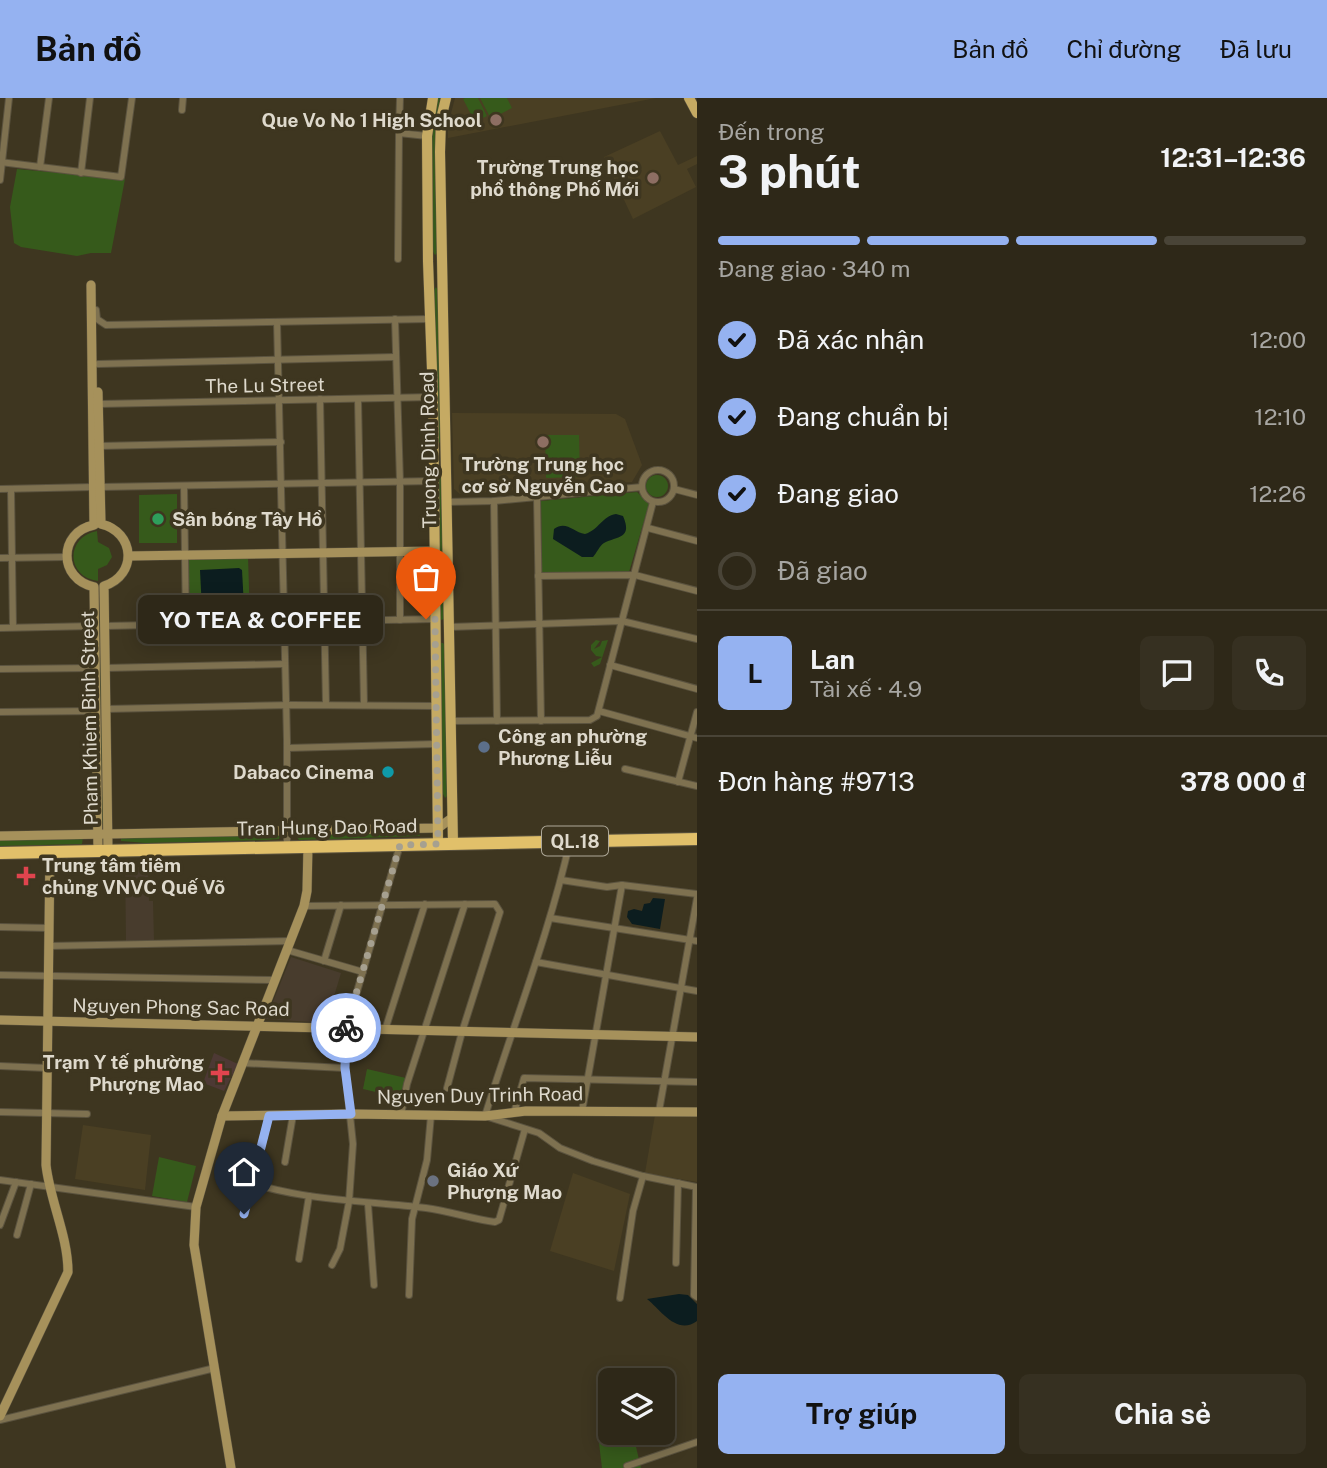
<!DOCTYPE html>
<html lang="vi">
<meta charset="utf-8">
<style>
:root{--surface:#2e2818;--page:#363021;--text:#f1f3f6;--muted:#a7a6a2;--line:#494437;--accent:#95b2f1}
body{margin:0;font-family:"Public Sans",sans-serif;background:var(--page);color:var(--text);height:100vh;display:flex;flex-direction:column;font-size:26px;white-space:nowrap}
*{box-sizing:border-box;margin:0}
p{font-size:23px;color:var(--muted)}
.icon{flex:none;width:38px;height:38px;fill:none;stroke:currentColor;stroke-width:2;stroke-linecap:round;stroke-linejoin:round}
.map{position:relative;flex:1;overflow:hidden}
.drawer{display:flex;flex-direction:column;background:var(--surface);width:630px}
.drawer>*{flex:none}
.buttons{position:absolute;left:598px;top:1270px;display:grid;gap:14px}
.buttons a{display:grid;place-items:center;width:77px;height:77px;border-radius:10px;background:var(--surface);box-shadow:0 4px 18px #0003,0 0 0 2px var(--line);font-size:35px}
.pin{position:absolute;display:grid;place-items:center;width:60px;height:60px;color:#fff;margin:-72px -30px;border-radius:50% 50% 50% 0;rotate:-45deg;box-shadow:0 0 7px #0007}
.pin .icon{rotate:45deg}
.courier{position:absolute;display:grid;place-items:center;width:70px;height:70px;margin:-35px;border:5px solid #95b2f1;border-radius:50%;background:#fff;color:#222;box-shadow:0 2px 9px #0007}
.bubble{position:absolute;height:49px;border-radius:10px;background:var(--surface);box-shadow:0 4px 18px #0003,0 0 0 2px var(--line);font-size:23px;font-weight:700;line-height:49px;text-align:center}
.overview em{font-style:normal;font-weight:700}
.overview div{display:flex;flex-direction:column-reverse}
.overview{display:flex;align-items:center;justify-content:space-between;height:119px;padding:0 21px}
h1{font-size:46px;font-weight:700;line-height:52px}
.bar{display:grid;grid-template-columns:repeat(4,1fr);gap:10px 7px;align-content:center;height:84px;padding:0 21px}
.bar i{height:9px;border-radius:5px;background:var(--line)}
.bar .active{background:var(--accent)}
.bar p{grid-column:span 4}
.line{display:flex;align-items:center;gap:18px;padding:0 21px;border-top:2px solid var(--line)}
.line div{flex:1}
.round{display:grid;place-items:center;flex:none;width:74px;height:74px;border-radius:10px;background:var(--page)}
ol{padding:0 21px;list-style:none}
li{display:flex;align-items:center;gap:21px;height:77px}
li p{margin-inline-start:auto}
li .icon{padding:7px;border-radius:50%;background:var(--accent);color:#111;stroke-width:4}
li:last-child{color:var(--muted)}
li i{width:38px;height:38px;border:4px solid var(--line);border-radius:50%}
.primary-button{display:flex;gap:14px;margin-top:auto;padding:14px 21px}
.primary-button a{flex:1;height:80px;border-radius:10px;background:var(--accent);color:#111;font-size:28px;font-weight:700;line-height:80px;text-align:center}
.primary-button a+a{background:var(--page);color:var(--text)}
header{display:flex;align-items:center;gap:42px;box-sizing:border-box;height:98px;padding:0 35px;background:var(--accent);color:#111}
header strong{font-size:33px}
nav{display:flex;gap:38px;margin-inline-start:auto;font-size:24px}
main{display:flex;flex:1;min-height:0}
.map>svg:first-child{display:block}
.commercial{fill:#483c2d}
.built{fill:#4a3f23}
.medical{fill:#4d3934}
.green{fill:#365a1b}
.water{fill:#0c1d1f}
.lines{fill:none;stroke-linecap:round;stroke-linejoin:round}
.street-casing{stroke:#5b533f;stroke-width:8}
.secondary-casing{stroke:#5b533f;stroke-width:10}
.primary-casing{stroke:#5b533f;stroke-width:11}
.highway-casing{stroke:#5b533f;stroke-width:14}
.street{stroke:#7e7150;stroke-width:6}
.secondary{stroke:#a6915b;stroke-width:9}
.primary{stroke:#c5aa63;stroke-width:10}
.highway{stroke:#e1c06a;stroke-width:12}
.done{stroke:#a6a090;stroke-width:7;stroke-dasharray:0 12.6}
.route{stroke:#95b2f1;stroke-width:9}
.education-dot{fill:#8d6e63;stroke:#3e3620;stroke-width:2.5}
.leisure-dot{fill:#2e9e5b;stroke:#3e3620;stroke-width:2.5}
.service-dot{fill:#5c6f8a;stroke:#3e3620;stroke-width:2.5}
.culture-dot{fill:#0f9aa8;stroke:#3e3620;stroke-width:2.5}
.health-dot{fill:#e0444e;stroke:#3e3620;stroke-width:2.5}
.worship-dot{fill:#6b7280;stroke:#3e3620;stroke-width:2.5}
.labels{text-anchor:middle;dominant-baseline:central;stroke-width:7;stroke-linejoin:round;paint-order:stroke}
.shield{fill:#3e3620;stroke:#aea898;stroke-width:2}
.shield-label{font-size:18px;font-weight:bold;fill:#ded9cc}
.poi-label{font-size:19px;font-weight:bold;fill:#ded9cc;stroke:#3e3620;text-anchor:end}
.street-label{font-size:19px;fill:#ded9cc;stroke:#3e3620}
</style>
<header>
<strong>Bản đồ</strong>
<nav><a>Bản đồ</a><a>Chỉ đường</a><a>Đã lưu</a></nav>
</header>
<main>
<div class="map">
<svg width="697" height="1370" viewBox="0 0 697 1370">
<rect width="100%" height="100%" fill="#3e3620"/>
<!-- commercial -->
<g class="commercial">
<polygon points="148,762 149,803 153,803 154,842 126,843 125,763"/>
<polygon points="291,859 341,875 326,925 266,921"/>
</g>
<!-- built -->
<g class="built">
<polygon points="455,0 656,0 448,40 448,27"/>
<polygon points="660,33 678,67 697,58 697,66 687,71 696,89 633,121 604,59"/>
<polygon points="452,315 616,316 625,321 642,367 632,384 460,396 454,391"/>
<polygon points="655,1017 697,1018 697,1084 645,1075"/>
<polygon points="83,1027 151,1037 145,1092 75,1081"/>
<polygon points="573,1075 630,1096 614,1173 550,1153"/>
</g>
<!-- medical -->
<polygon class="medical" points="214,955 238,966 224,993 203,985"/>
<!-- green -->
<g class="green">
<polygon points="436,0 440,0 436,27 438,146 438,154 435,157 432,152 431,26"/>
<polygon points="465,0 478,0 487,18 475,24 463,1"/>
<polygon points="480,0 507,0 512,10 491,21"/>
<polygon points="17,71 125,81 111,155 91,155 77,158 21,149 14,145 10,109"/>
<polygon points="436,189 438,193 441,343 438,346 434,192"/>
<polygon points="545,337 579,337 580,379 546,380"/>
<polygon points="438,370 441,371 444,521 441,522"/>
<circle cx="657" cy="388" r="11"/>
<polygon points="637,394 649,406 629,474 542,475 541,403"/>
<polygon points="177,396 177,445 139,445 139,397"/>
<path d="M97,433L98,444L109,450L112,459L107,467L98,471V483C66,479 65,439 97,433Z"/>
<polygon points="248,459 250,522 205,522 191,520 188,468 189,462"/>
<polygon points="99,501 104,727 103,727 102,724"/>
<polygon points="596,542 600,543 594,551 600,548 602,543 608,542 600,566 594,569 591,565 602,559 596,558 591,552 591,547"/>
<polygon points="439,545 443,545 445,548 447,698 445,700 442,694"/>
<polygon points="414,734 418,734 420,738 299,742 297,739 300,737"/>
<polygon points="280,737 279,741 267,742 146,745 121,743 121,740 125,739"/>
<polygon points="83,739 82,746 0,748 0,741"/>
<polygon points="367,971 406,980 401,1000 363,991"/>
<polygon points="159,1059 196,1068 187,1104 152,1098"/>
<polygon points="633,1336 641,1370 602,1370 599,1345 625,1340"/>
</g>
<!-- water -->
<g class="water">
<path d="M616,416L623,418C633,441 617,438 604,445C599,448 597,455 593,459H582L553,441L554,431C566,422 573,434 585,436C599,432 602,418 616,416Z"/>
<polygon points="239,470 242,472 244,509 241,512 202,512 200,472"/>
<polygon points="653,800 665,801 660,831 632,826 627,819 628,813 634,811 642,813 644,806 650,805"/>
<path d="M679,1196L688,1197L697,1206V1223C677,1238 661,1212 647,1201Z"/>
</g>
<g class="lines">
<defs>
<g id="street">
<polyline points="182,12 183,0"/>
<polyline points="399,35 400,0"/>
<polyline points="0,64 121,79 132,0"/>
<polyline points="40,69 49,0"/>
<polyline points="81,75 90,0"/>
<polyline points="0,82 9,0"/>
<polyline points="398,161 399,35 427,38"/>
<polyline points="96,212 97,221 106,227 430,221"/>
<polyline points="395,221 400,384 400,522"/>
<polyline points="277,224 287,642 287,749"/>
<polyline points="98,266 395,259"/>
<polyline points="320,301 326,607"/>
<polyline points="358,301 364,607"/>
<polyline points="99,306 433,299"/>
<polyline points="99,348 281,344"/>
<circle cx="658" cy="388" r="16"/>
<polyline points="184,388 186,528"/>
<polyline points="100,389 434,383"/>
<polyline points="0,391 94,389"/>
<polyline points="11,391 13,529"/>
<polyline points="674,391 697,397"/>
<polyline points="537,399 541,623"/>
<polyline points="494,403 497,623"/>
<polyline points="446,404 494,403 642,389"/>
<polyline points="648,430 697,443"/>
<polyline points="0,460 66,459"/>
<polyline points="538,478 635,477 697,493"/>
<polyline points="105,528 435,521"/>
<polyline points="449,529 622,523 697,541"/>
<polyline points="0,530 94,528"/>
<polyline points="610,567 697,591"/>
<polyline points="105,570 284,566"/>
<polyline points="0,571 95,570"/>
<polyline points="106,611 292,607 436,608"/>
<polyline points="599,613 697,640"/>
<polyline points="0,614 96,613"/>
<polyline points="451,623 590,622 597,618 653,404"/>
<polyline points="287,650 436,646"/>
<polyline points="625,671 697,688"/>
<polyline points="678,684 697,614"/>
<path d="M570,743C549,837 513,927 485,1018L539,1035L560,1050L593,1063L643,1078L697,1089"/>
<polyline points="561,782 607,789 622,787 697,796"/>
<polyline points="304,808 495,806 500,814 462,934 447,990"/>
<polyline points="550,820 697,843"/>
<polyline points="0,829 49,830"/>
<polyline points="49,848 291,843"/>
<polyline points="287,852 363,874"/>
<polyline points="324,863 341,807"/>
<polyline points="536,864 697,893"/>
<polyline points="0,877 274,882"/>
<polyline points="385,932 425,806"/>
<polyline points="242,965 345,970"/>
<polyline points="0,968 47,970"/>
<polyline points="582,1013 622,787"/>
<polyline points="659,1013 697,800"/>
<polyline points="0,1014 87,1016"/>
<polyline points="514,1015 524,980 697,984"/>
<polyline points="401,1017 407,986 465,806"/>
<polyline points="285,1064 293,1017"/>
<path d="M231,1078C294,1103 361,1102 426,1110C449,1113 472,1121 495,1124L499,1122L525,1031"/>
<polyline points="0,1082 196,1109"/>
<polyline points="696,1089 694,1197 697,1199"/>
<polyline points="368,1106 374,1187"/>
<polyline points="244,1116 269,1018"/>
<polyline points="0,1127 16,1084"/>
<polyline points="17,1137 31,1086"/>
<polyline points="299,1161 309,1098"/>
<polyline points="676,1165 678,1085"/>
<polyline points="332,1167 340,1151 349,1104 353,1046 345,970 346,931 400,747"/>
<polyline points="409,1197 412,1121 427,1062 431,1017"/>
<polyline points="620,1200 633,1113 643,1078"/>
<polyline points="0,1322 215,1270"/>
<polyline points="627,1368 697,1344"/>
</g>
<g id="secondary">
<path d="M91,187L94,427C58,434 58,481 94,489L98,752"/>
<path d="M98,294L101,426C135,434 138,477 104,488L108,752"/>
<polyline points="129,458 435,453"/>
<polyline points="0,738 438,730 452,720"/>
<polyline points="0,922 697,939"/>
<polyline points="222,1018 351,1016 485,1018 526,1013 697,1014"/>
<path d="M0,1318L68,1174C68,1138 50,1103 46,1067L50,754"/>
<polyline points="231,1370 194,1147 196,1109 222,1018 304,808 307,793 308,748"/>
</g>
<g id="primary">
<polyline points="433,0 427,38 428,163 433,299 438,746"/>
<polyline points="446,0 441,21 440,54 453,746"/>
<polyline points="689,0 697,15"/>
</g>
<polyline id="highway" points="0,755 697,741"/>
</defs>
<!-- street casing -->
<use href="#street" class="street-casing"/>
<!-- secondary casing -->
<use href="#secondary" class="secondary-casing"/>
<!-- primary casing -->
<use href="#primary" class="primary-casing"/>
<!-- highway casing -->
<use href="#highway" class="highway-casing"/>
<!-- street -->
<use href="#street" class="street"/>
<!-- secondary -->
<use href="#secondary" class="secondary"/>
<!-- primary -->
<use href="#primary" class="primary"/>
<!-- highway -->
<use href="#highway" class="highway"/>
</g>
<g class="lines">
<!-- done -->
<polyline class="done" points="346,930 400,747 438,746 435,521 426,521"/>
<!-- route -->
<polyline class="route" points="244,1116 269,1018 351,1016 345,970 346,930"/>
</g>
<!-- markers -->
<g class="education-dot">
<circle cx="496" cy="22" r="7"/>
<circle cx="653" cy="80" r="7"/>
<circle cx="543" cy="344" r="7"/>
</g>
<circle class="leisure-dot" cx="158" cy="421" r="7"/>
<circle class="service-dot" cx="484" cy="649" r="7"/>
<circle class="culture-dot" cx="388" cy="674" r="7"/>
<g class="health-dot">
<path d="M22.5 767.5h7v7h7v7h-7v7h-7v-7h-7v-7h7z"/>
<path d="M216.5 964.5h7v7h7v7h-7v7h-7v-7h-7v-7h7z"/>
</g>
<circle class="worship-dot" cx="433" cy="1083" r="7"/>
<g class="labels">
<!-- shield labels -->
<rect class="shield" x="542" y="728.5" width="66" height="29" rx="5"/>
<g class="shield-label">
<text x="575" y="743">QL.18</text>
</g>
<!-- poi labels -->
<g class="poi-label">
<text x="482" y="22">Que Vo No 1 High School</text>
<text x="639" y="69">Trường Trung học<tspan x="639" dy="22">phổ thông Phố Mới</tspan></text>
<text x="543" y="366" text-anchor="middle">Trường Trung học<tspan x="543" dy="22">cơ sở Nguyễn Cao</tspan></text>
<text x="172" y="421" text-anchor="start">Sân bóng Tây Hồ</text>
<text x="498" y="638" text-anchor="start">Công an phường<tspan x="498" dy="22">Phương Liễu</tspan></text>
<text x="374" y="674">Dabaco Cinema</text>
<text x="42" y="767" text-anchor="start">Trung tâm tiêm<tspan x="42" dy="22">chủng VNVC Quế Võ</tspan></text>
<text x="204" y="964">Trạm Y tế phường<tspan x="204" dy="22">Phượng Mao</tspan></text>
<text x="447" y="1072" text-anchor="start">Giáo Xứ<tspan x="447" dy="22">Phượng Mao</tspan></text>
</g>
<!-- street labels -->
<g class="street-label">
<text transform="translate(265 287) rotate(-1)">The Lu Street</text>
<text transform="translate(428 352) rotate(-91)">Truong Dinh Road</text>
<text transform="translate(89 620) rotate(-91)">Pham Khiem Binh Street</text>
<text transform="translate(327 729) rotate(-1)">Tran Hung Dao Road</text>
<text transform="translate(181 909) rotate(1)">Nguyen Phong Sac Road</text>
<text transform="translate(480 997) rotate(-1)">Nguyen Duy Trinh Road</text>
</g>
</g>
</svg>
<div class="buttons">
<a><svg class="icon" aria-label="layers" viewBox="0 0 24 24"><path d="M12 4l9 5-9 5-9-5zM3 14l9 5 9-5"/></svg></a>
</div>
<div class="pin" style="left:426px;top:521px;background:#ea580c"><svg class="icon" aria-label="bag" viewBox="0 0 24 24"><path d="M5 8h14l-1 12H6zM9 8a3 3 0 0 1 6 0"/></svg></div>
<div class="pin" style="left:244px;top:1116px;background:#1f2937"><svg class="icon" aria-label="home" viewBox="0 0 24 24"><path d="M3 11l9-7 9 7M6 9v11h12V9"/></svg></div>
<div class="courier" style="left:346px;top:930px"><svg class="icon" aria-label="bike" viewBox="0 0 24 24"><circle cx="6" cy="16" r="4"/><circle cx="18" cy="16" r="4"/><path d="M6 16l4-8h5l3 8M10 8l3 8H6M13 5h3"/></svg></div>
<div class="bubble" style="left:138px;top:497px;width:245px">YO TEA &amp; COFFEE</div>
</div>
<section class="drawer">
<div class="overview"><div><h1>3 phút</h1><p>Đến trong</p></div><em>12:31–12:36</em></div>
<div class="bar"><i class="active"></i><i class="active"></i><i class="active"></i><i></i><p>Đang giao · 340 m</p></div>
<ol>
<li><svg class="icon" aria-label="check" viewBox="0 0 24 24"><path d="M5 12l5 5 9-10"/></svg>Đã xác nhận<p>12:00</p></li>
<li><svg class="icon" aria-label="check" viewBox="0 0 24 24"><path d="M5 12l5 5 9-10"/></svg>Đang chuẩn bị<p>12:10</p></li>
<li><svg class="icon" aria-label="check" viewBox="0 0 24 24"><path d="M5 12l5 5 9-10"/></svg>Đang giao<p>12:26</p></li>
<li><i></i>Đã giao</li>
</ol>
<div class="line" style="height:126px"><b class="round" style="background:var(--accent);color:#111">L</b><div><b>Lan</b><p>Tài xế · 4.9</p></div><a class="round"><svg class="icon" aria-label="chat" viewBox="0 0 24 24"><path d="M4 5h16v11H9l-5 4z"/></svg></a><a class="round"><svg class="icon" aria-label="phone" viewBox="0 0 24 24"><path d="M5 4h4l2 5-3 2q2 4 5 5l2-3 5 2v4C11 20 4 13 5 4z"/></svg></a></div>
<div class="line" style="height:91px"><div>Đơn hàng #9713</div><b>378 000 ₫</b></div>
<div class="primary-button"><a>Trợ giúp</a><a>Chia sẻ</a></div>
</section>
</main>
